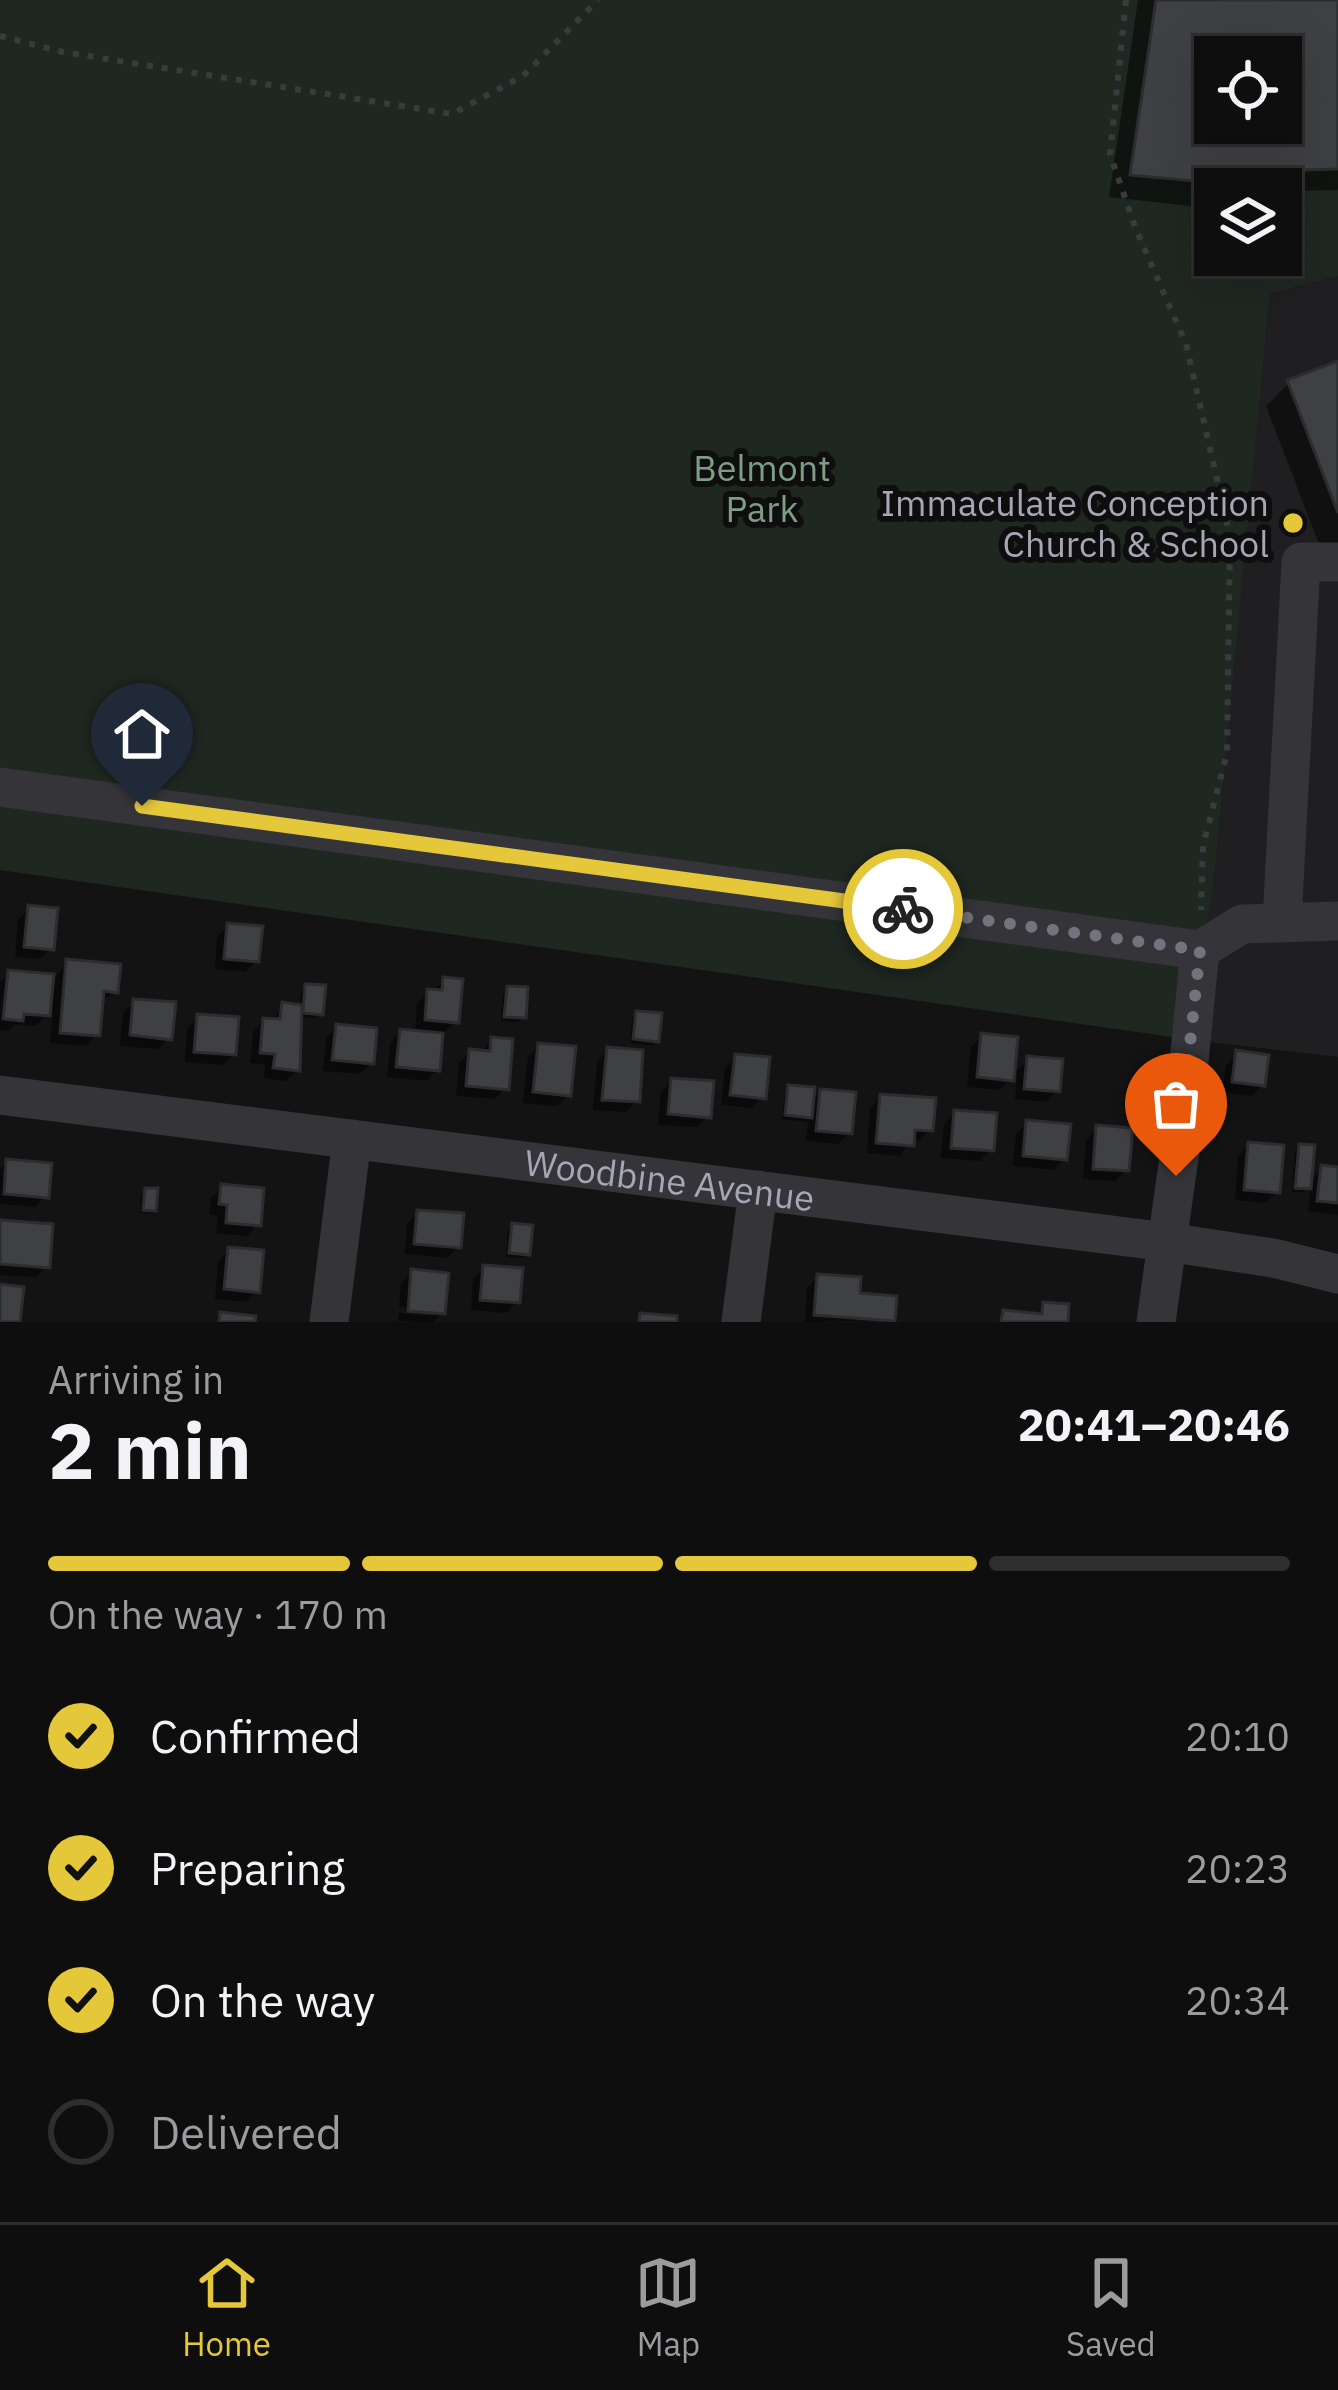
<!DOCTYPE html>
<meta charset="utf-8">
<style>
:root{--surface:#0e0e0f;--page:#1c1c1d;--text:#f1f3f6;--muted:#9b9c9e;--line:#2e2e2f;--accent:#e5c73a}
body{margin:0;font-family:"IBM Plex Sans",sans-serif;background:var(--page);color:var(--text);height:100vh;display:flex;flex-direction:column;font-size:45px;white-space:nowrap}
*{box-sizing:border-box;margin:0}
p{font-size:39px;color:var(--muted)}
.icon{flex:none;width:66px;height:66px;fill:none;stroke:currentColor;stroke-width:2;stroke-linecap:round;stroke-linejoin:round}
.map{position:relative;height:1322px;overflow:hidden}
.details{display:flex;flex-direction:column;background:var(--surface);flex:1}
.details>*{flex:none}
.tools{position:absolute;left:1194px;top:36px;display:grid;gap:24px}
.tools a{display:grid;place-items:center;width:108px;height:108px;border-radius:0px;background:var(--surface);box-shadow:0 12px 48px #0002,0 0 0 3px var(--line);font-size:60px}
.pin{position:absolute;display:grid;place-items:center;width:102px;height:102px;color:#fff;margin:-123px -51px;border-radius:50% 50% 50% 0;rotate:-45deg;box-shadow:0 0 12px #0007}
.pin .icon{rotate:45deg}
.courier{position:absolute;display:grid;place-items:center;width:120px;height:120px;margin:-60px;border:9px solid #e5c73a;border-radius:50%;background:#fff;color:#222;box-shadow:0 3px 15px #0007}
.head em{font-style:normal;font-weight:800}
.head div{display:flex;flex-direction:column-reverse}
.head{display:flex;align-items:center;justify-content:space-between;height:204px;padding:0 48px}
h1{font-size:78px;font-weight:800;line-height:90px}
.bar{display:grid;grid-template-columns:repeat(4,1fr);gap:18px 12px;align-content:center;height:144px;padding:0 48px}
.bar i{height:15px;border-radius:9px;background:var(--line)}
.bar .current{background:var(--accent)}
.bar p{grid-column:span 4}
ol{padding:0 48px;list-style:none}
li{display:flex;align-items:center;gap:36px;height:132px}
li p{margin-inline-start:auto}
li .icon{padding:12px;border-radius:50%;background:var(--accent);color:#111;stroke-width:4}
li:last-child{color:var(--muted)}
li i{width:66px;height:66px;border:6px solid var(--line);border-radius:50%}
.dock{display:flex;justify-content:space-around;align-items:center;height:168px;border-top:3px solid var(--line);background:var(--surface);font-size:33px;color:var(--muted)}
.dock a{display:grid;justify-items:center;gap:6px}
.dock .current{color:var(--accent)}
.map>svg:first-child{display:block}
.built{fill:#1f1f21}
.green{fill:#1f2721;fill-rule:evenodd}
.shadow{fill:#0007;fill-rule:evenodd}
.building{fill:#3f4044;stroke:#2d2d30;stroke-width:3;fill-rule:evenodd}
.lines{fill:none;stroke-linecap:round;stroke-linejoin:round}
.path{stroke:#3a3b40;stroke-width:6;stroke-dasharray:6 9;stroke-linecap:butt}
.minor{stroke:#343439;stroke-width:39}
.done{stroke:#72737c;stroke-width:12;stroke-dasharray:0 21.6}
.route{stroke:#e5c73a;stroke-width:15}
.poi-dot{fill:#e5c73a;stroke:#0e0e0f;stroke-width:4.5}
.labels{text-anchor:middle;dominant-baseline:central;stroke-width:12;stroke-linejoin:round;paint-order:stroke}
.park-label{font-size:36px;fill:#7d9e85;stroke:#0e0e0f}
.poi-label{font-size:36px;fill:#a5a7b4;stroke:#0e0e0f;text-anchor:end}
.street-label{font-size:36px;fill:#a5a7b4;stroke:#0e0e0f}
</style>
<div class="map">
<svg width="1338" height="1322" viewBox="0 0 1338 1322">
<rect width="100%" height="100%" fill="#131314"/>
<!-- built -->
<polygon class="built" points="1338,276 1338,1057 1193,1040 1200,950 1212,901 1270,294"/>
<!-- green -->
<path class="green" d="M0,0H1338V276L1270,294L1212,901L1200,950L1193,1040L0,870ZM1215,57H1281V123H1215ZM1215,189H1281V255H1215Z"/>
<!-- shadow -->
<g class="shadow">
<path d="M1138,0H1338V190L1296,191L1281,207V189H1215V209L1109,197ZM1215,57H1281V123H1215Z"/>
<polygon points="1338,364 1338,555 1325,560 1266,406 1289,383"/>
<polygon points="29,908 51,948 40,959 15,957 18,920"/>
<polygon points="228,926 257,961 245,972 215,969 217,937"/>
<polygon points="67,962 115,991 100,1002 97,1035 86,1046 50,1043 53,1009 36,1026 15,1024 9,1031 0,1030 0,982 9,973 56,977"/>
<polygon points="444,981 456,1021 445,1032 440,1032 437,1070 426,1081 387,1077 390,1043 401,1032 415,1034 417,1003"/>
<polygon points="306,987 320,1013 315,1018 298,1017 297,1070 286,1081 264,1078 265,1064 250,1063 253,1032 264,1021 271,1022 283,1006 300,1007 301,992"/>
<polygon points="508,989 523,1017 518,1022 501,1021 503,994"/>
<polygon points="134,1002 169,1038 158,1049 120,1046 123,1013"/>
<polygon points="637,1014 656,1041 652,1046 630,1043 632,1018"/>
<polygon points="198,1018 234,1054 222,1065 185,1062 187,1029"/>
<polygon points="337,1027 371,1063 360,1074 323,1071 326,1038"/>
<polygon points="982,1036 1011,1076 1029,1059 1057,1091 1046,1102 1015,1099 1017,1073 1000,1090 967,1087 971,1047"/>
<polygon points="492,1040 506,1088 495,1099 456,1096 459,1063 470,1052 480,1053"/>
<polygon points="539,1046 568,1095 557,1106 523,1103 528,1057"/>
<polygon points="608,1050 637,1101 626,1112 593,1110 597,1062"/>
<polygon points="1237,1054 1263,1085 1251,1096 1222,1092 1226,1065"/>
<polygon points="736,1057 763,1097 752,1108 721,1105 725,1068"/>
<polygon points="672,1081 708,1116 697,1127 658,1125 661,1092"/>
<polygon points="789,1088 810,1102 821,1092 849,1133 838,1144 806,1141 808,1122 782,1119 785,1093"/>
<polygon points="881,1097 930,1130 919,1141 911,1140 900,1156 867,1153 870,1108"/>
<polygon points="955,1113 991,1150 980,1161 941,1158 944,1124"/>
<polygon points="1028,1123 1065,1158 1053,1170 1013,1166 1016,1134"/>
<polygon points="1097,1129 1126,1170 1115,1181 1083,1179 1086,1140"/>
<polygon points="1249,1145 1277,1192 1266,1203 1235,1200 1238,1156"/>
<polygon points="1300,1147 1309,1182 1322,1168 1338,1170 1338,1215 1308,1211 1311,1185 1304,1192 1292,1192 1295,1152"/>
<polygon points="7,1162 46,1196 35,1207 0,1204 0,1169"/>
<polygon points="222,1187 258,1224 247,1236 216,1233 218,1215 209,1214 211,1198"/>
<polygon points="146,1191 153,1209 149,1214 140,1213 141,1196"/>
<polygon points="418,1213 458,1246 447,1258 405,1254 407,1224"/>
<polygon points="0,1223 47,1266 36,1277 0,1275"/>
<polygon points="513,1226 527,1254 523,1258 506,1257 508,1231"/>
<polygon points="229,1250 257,1291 246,1302 215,1299 218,1261"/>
<polygon points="484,1268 517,1302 506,1313 471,1310 473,1279"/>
<polygon points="412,1272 442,1313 433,1322 398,1321 399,1313 436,1316 436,1310 399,1307 401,1283"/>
<polygon points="818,1277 857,1295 892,1320 805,1322 807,1288"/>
</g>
<!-- building -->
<g class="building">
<path d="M1156,0H1338V169L1302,170L1298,194L1281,192V189L1130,175ZM1215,57H1281V123H1215Z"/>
<polygon points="1338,361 1338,513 1287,380"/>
<polygon points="28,905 58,908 54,950 24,947"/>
<polygon points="227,923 263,926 259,962 224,959"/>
<polygon points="66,959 121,964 118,993 104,991 100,1036 60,1033"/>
<polygon points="8,970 54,974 50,1016 24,1014 23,1021 3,1019"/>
<polygon points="443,977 463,979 459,1023 425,1020 427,989 442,990"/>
<polygon points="305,984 326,985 323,1015 303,1013"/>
<polygon points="507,986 528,987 526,1018 504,1017"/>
<polygon points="133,999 176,1002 172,1040 130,1035"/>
<polygon points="282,1002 302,1005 300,1071 273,1068 275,1054 260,1053 263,1018 280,1019"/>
<polygon points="636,1011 662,1013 659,1042 633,1039"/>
<polygon points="197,1014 239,1017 236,1055 194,1052"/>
<polygon points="336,1024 377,1028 374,1064 332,1060"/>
<polygon points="400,1029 443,1033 440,1071 396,1067"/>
<polygon points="981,1033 1018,1037 1014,1081 977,1077"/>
<polygon points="491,1037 513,1039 509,1090 466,1086 469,1049 490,1051"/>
<polygon points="538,1043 576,1046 571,1096 533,1092"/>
<polygon points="607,1047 643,1050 640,1102 602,1100"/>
<polygon points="1236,1050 1269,1055 1265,1086 1232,1082"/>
<polygon points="735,1054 770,1057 766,1099 730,1095"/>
<polygon points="1027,1056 1063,1059 1060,1092 1024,1089"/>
<polygon points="671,1078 714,1081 711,1118 668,1114"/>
<polygon points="788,1085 815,1087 812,1118 785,1115"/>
<polygon points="820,1089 856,1092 852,1134 816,1131"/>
<polygon points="880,1094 936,1098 933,1131 915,1130 914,1146 876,1143"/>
<polygon points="954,1110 997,1113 994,1151 951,1148"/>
<polygon points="1026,1120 1071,1124 1067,1160 1023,1156"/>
<polygon points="1096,1125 1133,1128 1129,1171 1093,1169"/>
<polygon points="1248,1142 1284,1145 1280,1193 1244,1190"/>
<polygon points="1299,1144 1315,1145 1311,1189 1295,1188"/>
<polygon points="6,1159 52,1163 49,1198 4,1194"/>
<polygon points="1321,1165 1338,1167 1338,1203 1317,1201"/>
<polygon points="221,1184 264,1188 261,1226 226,1223 227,1205 219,1204"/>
<polygon points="145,1188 158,1188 156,1211 143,1210"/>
<polygon points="417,1210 464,1213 461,1248 414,1244"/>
<polygon points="0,1220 53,1224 50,1268 0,1264"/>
<polygon points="512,1223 533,1225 530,1255 509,1253"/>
<polygon points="228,1247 264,1250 260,1293 224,1289"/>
<polygon points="483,1265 523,1268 520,1303 480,1300"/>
<polygon points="411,1269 449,1273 445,1314 408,1311"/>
<polygon points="817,1274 861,1277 860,1293 897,1296 895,1321 814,1315"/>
<polygon points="0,1284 24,1287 20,1322 0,1322"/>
<polygon points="1043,1302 1069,1304 1068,1322 1001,1322 1003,1310 1042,1314"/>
<polygon points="220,1312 256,1316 255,1322 219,1322"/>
<polygon points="640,1313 677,1316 677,1322 639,1322"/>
</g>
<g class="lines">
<!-- path -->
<g class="path">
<polyline points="1126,0 1110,154 1135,227 1186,344 1230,536 1227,753 1203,846 1201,910"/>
<polyline points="0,36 63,52 452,114 523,76 598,0"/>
</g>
<!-- minor -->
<g class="minor">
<polyline points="0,787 1200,950 1181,1143 1156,1322"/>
<polyline points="1282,921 1301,562 1338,562"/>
<polyline points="1200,950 1242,924 1338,921"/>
<path id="s1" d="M0,1095L1167,1242L1273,1258L1338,1274"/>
<polyline points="329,1322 352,1139"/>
<polyline points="741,1322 758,1190"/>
</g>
</g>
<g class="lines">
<!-- done -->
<polyline class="done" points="903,909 1200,950 1176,1176"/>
<!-- route -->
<polyline class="route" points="142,806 903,909"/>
</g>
<!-- markers -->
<circle class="poi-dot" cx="1293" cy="523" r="12"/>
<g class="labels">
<!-- park labels -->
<g class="park-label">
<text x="762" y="467">Belmont<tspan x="762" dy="41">Park</tspan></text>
</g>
<!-- poi labels -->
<g class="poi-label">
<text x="1269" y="502">Immaculate Conception<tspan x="1269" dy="41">Church &amp; School</tspan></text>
</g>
<!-- street labels -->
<g class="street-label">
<text stroke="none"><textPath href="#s1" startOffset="675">Woodbine Avenue</textPath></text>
</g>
</g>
</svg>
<div class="tools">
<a><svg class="icon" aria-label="locate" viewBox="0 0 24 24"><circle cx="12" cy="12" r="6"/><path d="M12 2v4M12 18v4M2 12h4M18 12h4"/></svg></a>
<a><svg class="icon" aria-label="layers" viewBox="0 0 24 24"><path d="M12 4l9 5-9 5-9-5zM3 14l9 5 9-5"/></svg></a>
</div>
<div class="pin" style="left:1176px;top:1176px;background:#ea580c"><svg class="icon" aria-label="bag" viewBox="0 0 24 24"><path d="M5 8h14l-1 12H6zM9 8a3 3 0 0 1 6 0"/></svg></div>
<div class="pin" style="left:142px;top:806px;background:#1f2937"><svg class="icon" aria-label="home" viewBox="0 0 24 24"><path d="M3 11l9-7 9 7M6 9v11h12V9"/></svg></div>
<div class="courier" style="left:903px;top:909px"><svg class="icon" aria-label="bike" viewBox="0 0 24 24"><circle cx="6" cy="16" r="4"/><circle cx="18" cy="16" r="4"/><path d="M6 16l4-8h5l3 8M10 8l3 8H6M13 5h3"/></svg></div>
</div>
<section class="details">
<div class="head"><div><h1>2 min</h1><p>Arriving in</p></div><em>20:41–20:46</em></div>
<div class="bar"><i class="current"></i><i class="current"></i><i class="current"></i><i></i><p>On the way · 170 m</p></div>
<ol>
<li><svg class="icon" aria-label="check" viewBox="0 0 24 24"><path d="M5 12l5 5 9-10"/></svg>Confirmed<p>20:10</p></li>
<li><svg class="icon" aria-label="check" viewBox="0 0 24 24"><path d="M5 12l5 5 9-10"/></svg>Preparing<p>20:23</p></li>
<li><svg class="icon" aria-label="check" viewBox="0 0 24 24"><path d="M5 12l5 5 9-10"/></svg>On the way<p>20:34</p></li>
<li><i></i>Delivered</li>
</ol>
</section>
<nav class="dock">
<a class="current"><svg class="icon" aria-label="home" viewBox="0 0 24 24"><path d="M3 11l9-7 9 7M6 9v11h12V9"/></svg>Home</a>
<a><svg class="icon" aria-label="map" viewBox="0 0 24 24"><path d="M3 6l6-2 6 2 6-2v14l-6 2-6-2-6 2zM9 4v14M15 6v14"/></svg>Map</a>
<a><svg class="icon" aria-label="saved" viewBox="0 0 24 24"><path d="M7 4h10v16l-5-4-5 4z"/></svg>Saved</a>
</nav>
